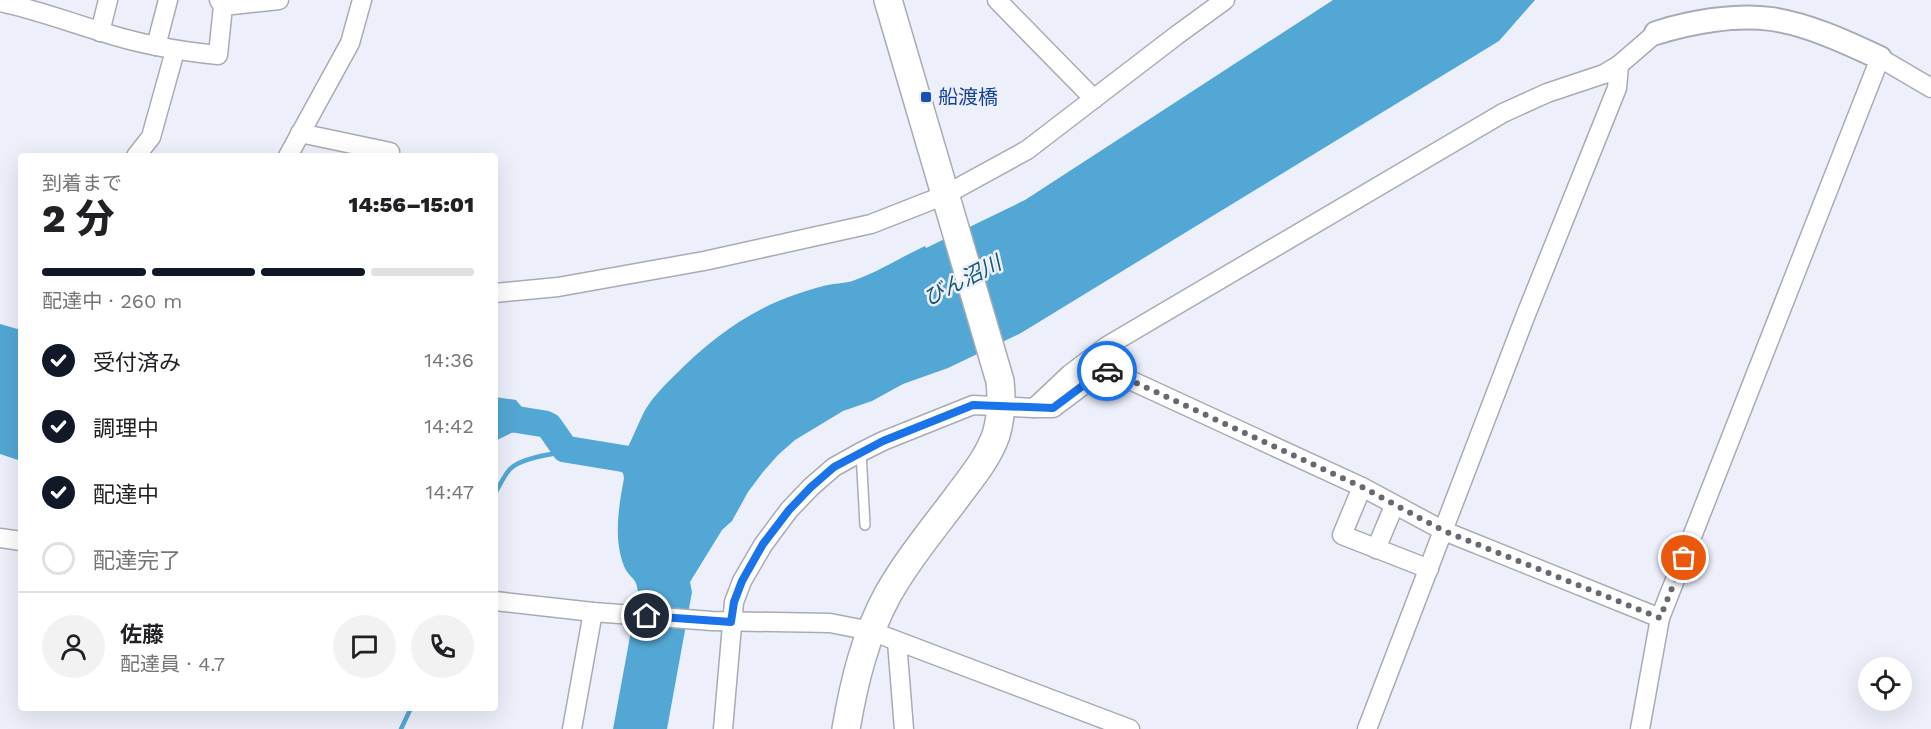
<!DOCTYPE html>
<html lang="ja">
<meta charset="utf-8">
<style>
:root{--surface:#fff;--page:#f2f2f2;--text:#202124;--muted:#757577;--line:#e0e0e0;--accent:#111827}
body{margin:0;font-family:"Work Sans","Noto Sans JP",sans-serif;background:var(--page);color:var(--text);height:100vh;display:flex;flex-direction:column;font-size:22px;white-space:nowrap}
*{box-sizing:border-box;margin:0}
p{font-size:20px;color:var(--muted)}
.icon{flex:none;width:33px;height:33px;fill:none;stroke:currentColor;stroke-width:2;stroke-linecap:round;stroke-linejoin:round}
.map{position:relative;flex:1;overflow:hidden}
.drawer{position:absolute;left:18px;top:153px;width:480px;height:558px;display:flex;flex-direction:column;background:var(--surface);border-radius:6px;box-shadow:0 6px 24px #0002}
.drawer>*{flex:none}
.tools{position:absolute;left:1858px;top:657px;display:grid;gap:12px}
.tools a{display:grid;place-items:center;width:54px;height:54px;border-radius:50%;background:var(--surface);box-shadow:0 6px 24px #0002;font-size:30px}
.pin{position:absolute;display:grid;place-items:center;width:51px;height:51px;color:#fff;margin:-26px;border:3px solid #fff;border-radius:50%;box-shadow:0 2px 6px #0007}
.courier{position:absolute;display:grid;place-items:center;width:60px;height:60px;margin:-30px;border:4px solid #1a73e8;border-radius:50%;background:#fff;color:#222;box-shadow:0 2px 8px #0007}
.head em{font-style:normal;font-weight:800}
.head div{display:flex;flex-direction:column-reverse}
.head{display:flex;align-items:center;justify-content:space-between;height:102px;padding:0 24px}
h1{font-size:39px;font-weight:800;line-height:45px}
.bar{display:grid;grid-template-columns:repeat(4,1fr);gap:9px 6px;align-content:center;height:72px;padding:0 24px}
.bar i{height:8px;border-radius:4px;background:var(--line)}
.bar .current{background:var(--accent)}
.bar p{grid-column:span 4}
.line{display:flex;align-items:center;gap:15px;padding:0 24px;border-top:2px solid var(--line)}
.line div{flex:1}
.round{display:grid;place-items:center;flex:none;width:63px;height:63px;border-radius:32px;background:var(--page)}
ol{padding:0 24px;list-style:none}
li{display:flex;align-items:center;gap:18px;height:66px}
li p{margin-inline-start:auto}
li .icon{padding:6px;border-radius:50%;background:var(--accent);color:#fff;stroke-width:4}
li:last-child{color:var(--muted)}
li i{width:33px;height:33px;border:3px solid var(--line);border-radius:50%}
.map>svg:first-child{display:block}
.water{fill:#53a7d4}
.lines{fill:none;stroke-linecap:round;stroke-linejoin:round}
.stream{stroke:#53a7d4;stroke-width:4.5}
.river{stroke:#53a7d4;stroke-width:27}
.service-casing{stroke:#a8abb5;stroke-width:12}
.minor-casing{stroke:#a8abb5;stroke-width:21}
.tertiary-casing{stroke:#a8abb5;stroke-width:26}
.primary-casing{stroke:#a8abb5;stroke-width:30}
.service{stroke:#fff;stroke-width:9}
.minor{stroke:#fff;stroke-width:18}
.tertiary{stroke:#fff;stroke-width:22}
.primary{stroke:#fff;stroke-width:27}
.done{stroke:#67696f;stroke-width:6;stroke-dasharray:0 10.8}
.route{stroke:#1a73e8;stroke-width:8}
.transit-dot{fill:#1a4fb4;stroke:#edf0fb;stroke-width:2}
.labels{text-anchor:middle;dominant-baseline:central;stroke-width:5;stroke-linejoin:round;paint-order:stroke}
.transit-label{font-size:20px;fill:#164399;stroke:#edf0fb;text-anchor:start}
.water-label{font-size:21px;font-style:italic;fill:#155675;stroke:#edf0fb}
</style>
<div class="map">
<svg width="1931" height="729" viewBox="0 0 1931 729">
<rect width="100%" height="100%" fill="#edf0fb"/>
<!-- water -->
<g class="water">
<path d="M1333,0H1535L1499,41L1021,333L948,368L903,384L872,401L843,411L795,440L778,455L763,472L748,492L732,521L722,530L690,582L692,592L667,729H613L638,593C637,576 629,579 624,566C613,539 619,505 624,478L623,473L613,467V464L590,457L591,451L615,455L616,451L627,449C633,437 638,424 644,412C651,399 663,387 673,377C709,340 749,310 797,294C809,290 821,286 833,284C840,283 848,283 855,280C880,271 901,257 925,246L926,248L1025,200Z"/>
<polygon points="0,324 21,330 21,461 0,454"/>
<polygon points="495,397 516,400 534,422 495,441"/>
</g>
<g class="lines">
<!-- stream -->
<g class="stream">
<path d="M495,494C499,486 504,476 510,469C521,458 550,454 565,452V449"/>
<polyline points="401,729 411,708"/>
</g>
<!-- river -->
<polyline class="river" points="495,416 545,424 549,426 565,449 626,459"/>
<defs>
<polyline id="service" points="861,452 865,525"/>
<g id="minor">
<polyline points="997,0 1094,99"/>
<path d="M0,2C34,9 66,21 99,31C138,44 177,51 218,55L223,6L219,0"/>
<polyline points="223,6 279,0"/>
<polyline points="100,32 108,0"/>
<polyline points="156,46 168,0"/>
<polyline points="300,133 390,152 390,156"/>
<polyline points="136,156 151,137 175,51"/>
<polyline points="288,156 350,43 362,0"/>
<polyline points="495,293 558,287 704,261 871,224 945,195 1027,150 1177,35 1225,0"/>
<polyline points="1034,408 1053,408 1101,372 1105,371 1117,374 1362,487 1444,531 1660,618"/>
<polyline points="1362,487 1342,535 1429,569"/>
<polyline points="0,538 21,541"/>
<polyline points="1376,549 1394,506"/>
<polyline points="495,601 593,612 712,621 830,623 871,631 1130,729"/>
<polyline points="897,642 904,729"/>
<polyline points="572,729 593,612"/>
<polyline points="723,729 734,602 742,581 763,545 789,510 811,487 834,467 861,452 883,441 973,405 1034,408 1070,374 1107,346 1503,113 1547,93 1604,74 1619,65 1656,33"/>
<polyline points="1367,729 1525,317 1617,88 1619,65"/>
<polyline points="1640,729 1660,618 1880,58 1931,88"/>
</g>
<path id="tertiary" d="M1656,33C1690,22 1736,14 1771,19C1807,24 1846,42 1880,58"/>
<path id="primary" d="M846,729C854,682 865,636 888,594C908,559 933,529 957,497C971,478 988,458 996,435C1001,418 1002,399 1000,381L888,0"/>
</defs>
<!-- service casing -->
<use href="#service" class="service-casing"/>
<!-- minor casing -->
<use href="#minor" class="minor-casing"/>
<!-- tertiary casing -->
<use href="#tertiary" class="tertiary-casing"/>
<!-- primary casing -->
<use href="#primary" class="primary-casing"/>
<!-- service -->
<use href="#service" class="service"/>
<!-- minor -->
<use href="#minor" class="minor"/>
<!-- tertiary -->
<use href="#tertiary" class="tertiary"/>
<!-- primary -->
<use href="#primary" class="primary"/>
</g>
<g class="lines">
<!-- done -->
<polyline class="done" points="1107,371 1117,374 1362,487 1444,531 1660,618 1684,558"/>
<!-- route -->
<polyline class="route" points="647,616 731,622 734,602 742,581 763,544 789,510 811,487 834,467 883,441 973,405 1053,408 1101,372 1107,371"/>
</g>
<!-- markers -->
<rect class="transit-dot" x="920" y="91" width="12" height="12" rx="3"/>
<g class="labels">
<!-- transit labels -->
<g class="transit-label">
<text x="938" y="97">船渡橋</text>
</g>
<!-- water labels -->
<g class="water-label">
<text transform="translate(962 280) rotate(-27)">びん沼川</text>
</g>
</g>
</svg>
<div class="tools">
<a><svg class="icon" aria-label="locate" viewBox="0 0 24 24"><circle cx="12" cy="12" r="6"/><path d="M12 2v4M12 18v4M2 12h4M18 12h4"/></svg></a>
</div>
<div class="pin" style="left:1684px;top:558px;background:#ea580c"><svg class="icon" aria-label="bag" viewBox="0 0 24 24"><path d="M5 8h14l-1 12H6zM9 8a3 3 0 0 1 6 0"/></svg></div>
<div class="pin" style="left:647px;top:616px;background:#1f2937"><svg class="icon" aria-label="home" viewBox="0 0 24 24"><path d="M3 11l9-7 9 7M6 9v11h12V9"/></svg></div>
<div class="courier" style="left:1107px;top:371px"><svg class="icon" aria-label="car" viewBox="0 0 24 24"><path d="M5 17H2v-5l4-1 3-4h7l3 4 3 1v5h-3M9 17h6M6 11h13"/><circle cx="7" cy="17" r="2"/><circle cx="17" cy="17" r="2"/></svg></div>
<section class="drawer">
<div class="head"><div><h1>2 分</h1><p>到着まで</p></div><em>14:56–15:01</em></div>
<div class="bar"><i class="current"></i><i class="current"></i><i class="current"></i><i></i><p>配達中 · 260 m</p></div>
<ol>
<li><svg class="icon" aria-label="check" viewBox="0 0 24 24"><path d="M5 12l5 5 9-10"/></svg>受付済み<p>14:36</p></li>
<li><svg class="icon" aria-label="check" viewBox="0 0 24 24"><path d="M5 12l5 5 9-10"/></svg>調理中<p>14:42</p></li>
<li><svg class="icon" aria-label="check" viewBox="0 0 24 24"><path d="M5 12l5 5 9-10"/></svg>配達中<p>14:47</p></li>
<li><i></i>配達完了</li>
</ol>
<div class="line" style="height:108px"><a class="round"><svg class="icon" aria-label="person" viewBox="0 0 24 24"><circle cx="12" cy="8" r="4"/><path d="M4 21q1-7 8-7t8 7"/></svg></a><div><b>佐藤</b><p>配達員 · 4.7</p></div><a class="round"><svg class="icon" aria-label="chat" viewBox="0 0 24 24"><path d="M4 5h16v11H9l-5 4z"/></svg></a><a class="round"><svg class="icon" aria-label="phone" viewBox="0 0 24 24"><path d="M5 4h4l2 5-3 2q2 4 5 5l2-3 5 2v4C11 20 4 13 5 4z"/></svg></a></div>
</section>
</div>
